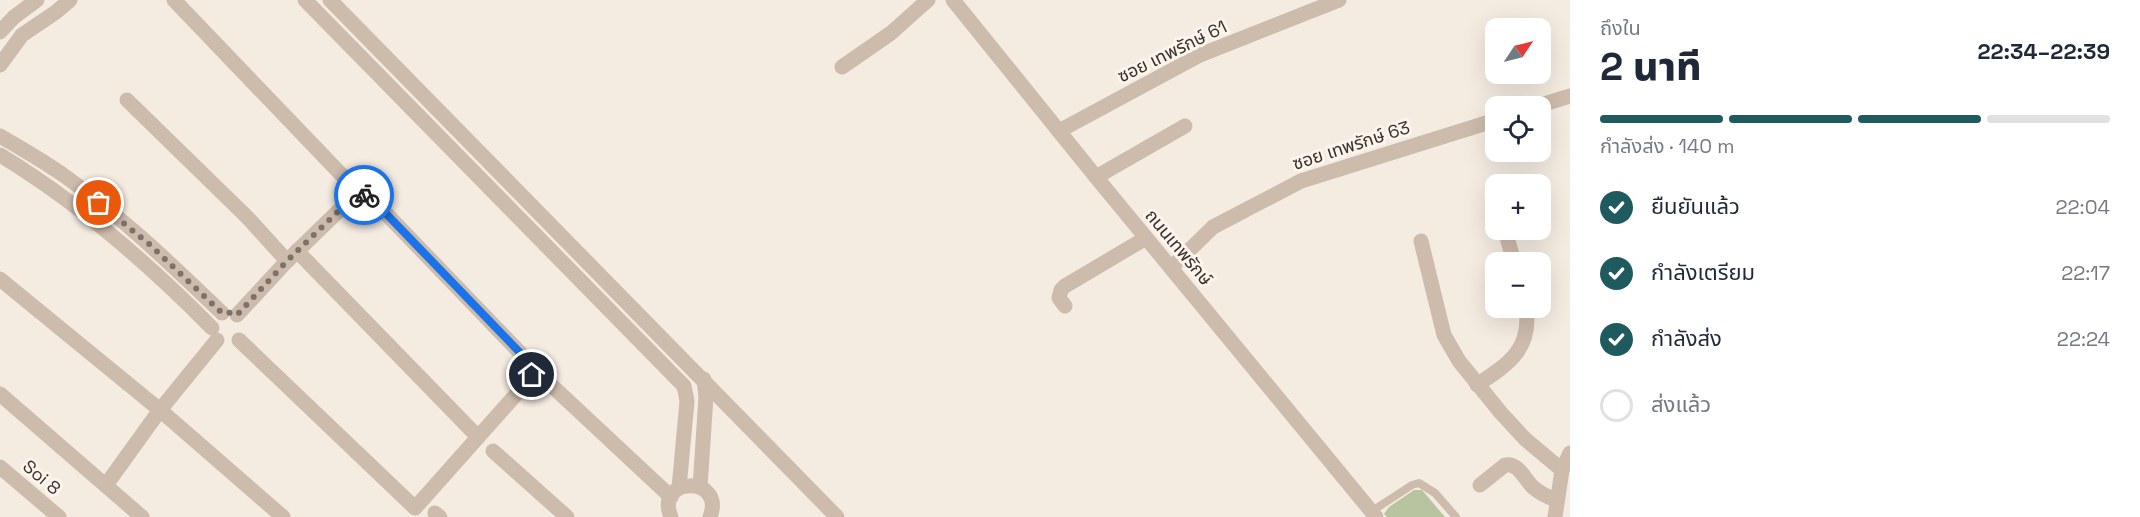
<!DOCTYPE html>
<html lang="th">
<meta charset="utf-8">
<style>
:root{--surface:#fff;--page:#f2f2f3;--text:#1f2937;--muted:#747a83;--line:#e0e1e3;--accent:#1f5a5e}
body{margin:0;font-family:"Space Grotesk","Noto Sans Thai",sans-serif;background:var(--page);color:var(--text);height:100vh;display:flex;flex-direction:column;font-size:22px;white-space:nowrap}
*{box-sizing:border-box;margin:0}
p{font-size:20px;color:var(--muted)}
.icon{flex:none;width:33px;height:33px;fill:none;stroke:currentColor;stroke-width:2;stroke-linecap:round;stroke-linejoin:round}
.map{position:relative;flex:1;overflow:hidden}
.sheet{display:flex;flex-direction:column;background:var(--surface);width:570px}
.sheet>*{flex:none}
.needle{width:39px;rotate:55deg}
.buttons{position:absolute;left:1485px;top:18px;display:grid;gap:12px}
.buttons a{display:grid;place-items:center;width:66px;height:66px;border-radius:12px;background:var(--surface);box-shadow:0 6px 24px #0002;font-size:30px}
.pin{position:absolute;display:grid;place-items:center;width:51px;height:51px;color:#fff;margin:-26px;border:3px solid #fff;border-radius:50%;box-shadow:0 2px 6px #0007}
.courier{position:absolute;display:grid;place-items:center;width:60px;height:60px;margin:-30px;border:4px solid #1a73e8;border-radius:50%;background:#fff;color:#222;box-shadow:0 2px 8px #0007}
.summary em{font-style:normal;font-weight:800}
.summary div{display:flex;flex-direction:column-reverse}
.summary{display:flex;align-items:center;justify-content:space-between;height:102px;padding:0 30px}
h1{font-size:39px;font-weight:800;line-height:45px}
.bar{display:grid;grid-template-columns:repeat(4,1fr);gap:9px 6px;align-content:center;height:72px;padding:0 30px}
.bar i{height:8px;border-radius:4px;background:var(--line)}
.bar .on{background:var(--accent)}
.bar p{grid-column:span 4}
ol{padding:0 30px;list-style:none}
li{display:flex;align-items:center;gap:18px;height:66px}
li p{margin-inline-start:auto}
li .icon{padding:6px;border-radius:50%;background:var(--accent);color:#fff;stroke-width:4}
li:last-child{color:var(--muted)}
li i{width:33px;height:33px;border:3px solid var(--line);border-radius:50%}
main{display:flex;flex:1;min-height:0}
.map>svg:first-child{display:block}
.green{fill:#b8c4a0}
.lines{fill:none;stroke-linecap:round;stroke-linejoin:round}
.lane{stroke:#cdbbac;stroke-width:8}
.street{stroke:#cdbbac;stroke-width:15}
.done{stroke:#7c716b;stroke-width:6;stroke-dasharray:0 10.8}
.route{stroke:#1a73e8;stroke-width:8}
.labels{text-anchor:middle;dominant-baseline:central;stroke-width:6;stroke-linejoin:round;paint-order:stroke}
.street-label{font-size:18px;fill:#3b302b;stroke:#fbf5ee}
</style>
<main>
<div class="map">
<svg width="1570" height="517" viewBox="0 0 1570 517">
<rect width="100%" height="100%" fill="#f4ebe1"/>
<!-- green -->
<polygon class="green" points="1414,490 1422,490 1445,517 1387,517 1384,514 1389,507"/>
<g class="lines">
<!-- lane -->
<polyline class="lane" points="1372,511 1412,485 1419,483 1435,493 1456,517"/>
<!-- street -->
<g class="street">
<polyline points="174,0 358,192 287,261 237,315"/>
<polyline points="305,0 684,386 687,401 679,488"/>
<polyline points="330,0 837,517"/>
<polyline points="953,0 1096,177 1376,517"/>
<polyline points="0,32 14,17 37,0"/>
<polyline points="0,65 22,35 56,12 70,0"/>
<polyline points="842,67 891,33 928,0"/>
<polyline points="127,100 248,218 287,261"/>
<polyline points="1538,106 1570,96"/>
<polyline points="1059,131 1200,55 1339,0"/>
<path d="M0,136C22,149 45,162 66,177C122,217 173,266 222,313"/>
<path d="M0,155C79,203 147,262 212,328"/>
<polyline points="1096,177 1185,126"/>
<polyline points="1505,230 1514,262"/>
<polyline points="1421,241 1444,335 1459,361 1501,413 1525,439 1562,470"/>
<polyline points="297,251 478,437"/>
<polyline points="1171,268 1213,227 1301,181 1496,120"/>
<polyline points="0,279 160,410 283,517"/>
<polyline points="1065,306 1059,298 1061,290 1065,286 1146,238"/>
<path d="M239,340L415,508L528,381C533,373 533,369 529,362L372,199L358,192"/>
<polyline points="551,385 671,497"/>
<path d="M1477,385C1508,364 1532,350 1526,308"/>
<polyline points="0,394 142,517"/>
<polyline points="493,451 567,517"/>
<polyline points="0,467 59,517"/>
<polyline points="106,485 160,410 217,340"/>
<path d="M1480,485L1505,465C1519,462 1525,481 1534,488C1541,494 1548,497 1556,500"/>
<polyline points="700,487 706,397 704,379"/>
<polyline points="435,513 440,517"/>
<path d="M671,517C654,476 726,475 710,517"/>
<polyline points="1555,517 1562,470 1570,453"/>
</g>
</g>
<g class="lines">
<!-- done -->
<polyline class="done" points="99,203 149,244 222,313 227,312 237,315 287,261 358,192 364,195"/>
<!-- route -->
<polyline class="route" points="364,195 372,199 529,362 532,369 532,375"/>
</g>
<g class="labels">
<!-- street labels -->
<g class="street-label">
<text transform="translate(1172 51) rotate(-26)">ซอย เทพรักษ์ 61</text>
<text transform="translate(1351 145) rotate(-18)">ซอย เทพรักษ์ 63</text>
<text transform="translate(1179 247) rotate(50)">ถนนเทพรักษ์</text>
<text transform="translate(42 477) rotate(40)">Soi 8</text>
</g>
</g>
</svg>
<div class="buttons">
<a><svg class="needle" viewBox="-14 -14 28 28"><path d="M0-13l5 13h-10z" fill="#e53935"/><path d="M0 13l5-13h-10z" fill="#747a83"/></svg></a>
<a><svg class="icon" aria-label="locate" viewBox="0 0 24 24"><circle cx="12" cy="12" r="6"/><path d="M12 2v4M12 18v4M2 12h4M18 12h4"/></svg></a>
<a>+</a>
<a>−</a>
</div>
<div class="pin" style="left:99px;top:203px;background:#ea580c"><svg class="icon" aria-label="bag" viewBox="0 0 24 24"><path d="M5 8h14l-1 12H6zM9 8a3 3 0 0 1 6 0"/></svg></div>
<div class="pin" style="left:532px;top:375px;background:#1f2937"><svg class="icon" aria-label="home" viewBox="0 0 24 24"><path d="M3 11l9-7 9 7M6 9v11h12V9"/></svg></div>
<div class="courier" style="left:364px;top:195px"><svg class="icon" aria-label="bike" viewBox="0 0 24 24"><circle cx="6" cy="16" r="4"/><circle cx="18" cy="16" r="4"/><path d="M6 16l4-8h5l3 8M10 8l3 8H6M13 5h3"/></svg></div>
</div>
<section class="sheet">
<div class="summary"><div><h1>2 นาที</h1><p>ถึงใน</p></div><em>22:34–22:39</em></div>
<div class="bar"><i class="on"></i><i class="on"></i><i class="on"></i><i></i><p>กำลังส่ง · 140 m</p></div>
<ol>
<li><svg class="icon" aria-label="check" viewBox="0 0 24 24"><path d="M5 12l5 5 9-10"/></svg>ยืนยันแล้ว<p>22:04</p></li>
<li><svg class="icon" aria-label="check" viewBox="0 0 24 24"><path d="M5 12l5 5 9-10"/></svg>กำลังเตรียม<p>22:17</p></li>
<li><svg class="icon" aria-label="check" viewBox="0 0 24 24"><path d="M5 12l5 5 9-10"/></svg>กำลังส่ง<p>22:24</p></li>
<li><i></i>ส่งแล้ว</li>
</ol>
</section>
</main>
